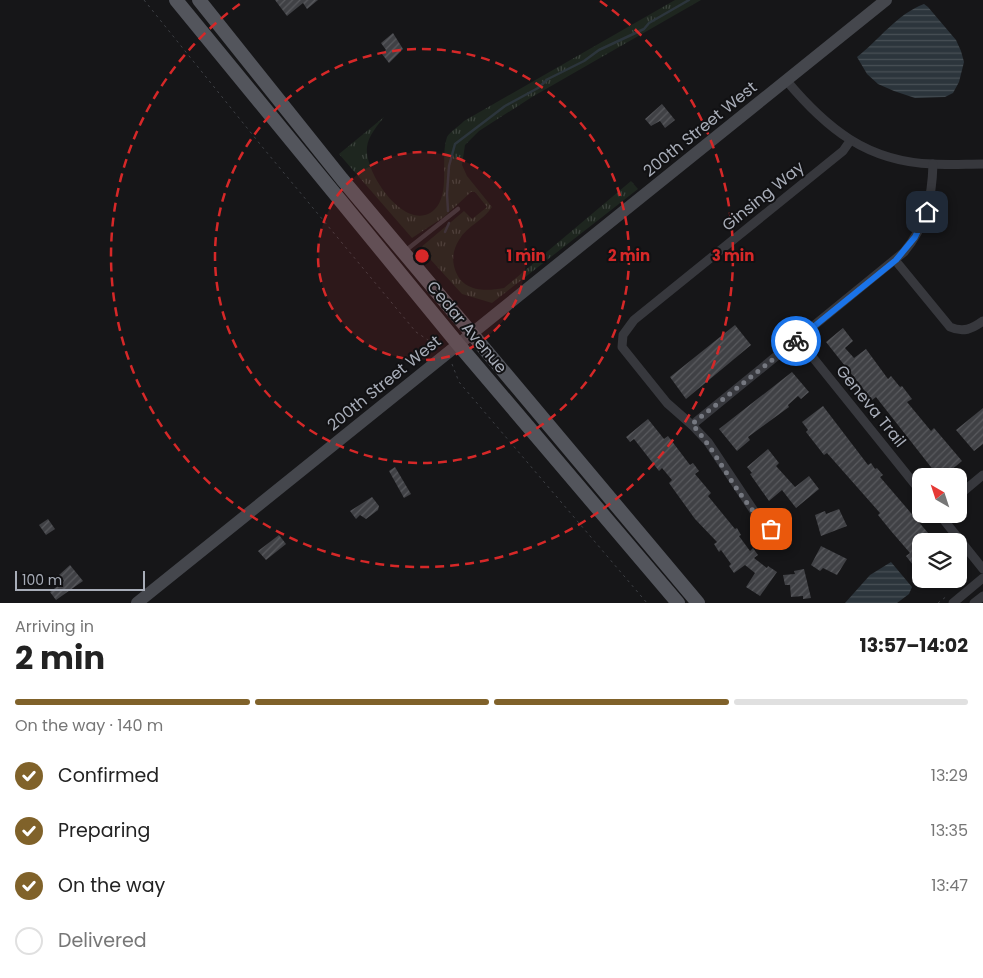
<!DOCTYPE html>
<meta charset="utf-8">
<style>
:root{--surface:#fff;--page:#f2f2f2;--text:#222;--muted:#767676;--line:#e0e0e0;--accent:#80622a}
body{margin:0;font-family:Poppins,sans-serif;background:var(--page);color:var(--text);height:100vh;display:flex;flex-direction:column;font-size:19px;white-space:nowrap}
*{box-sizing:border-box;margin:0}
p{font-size:16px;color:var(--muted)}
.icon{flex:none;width:28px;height:28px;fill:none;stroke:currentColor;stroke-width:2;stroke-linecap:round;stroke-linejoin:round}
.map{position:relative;height:603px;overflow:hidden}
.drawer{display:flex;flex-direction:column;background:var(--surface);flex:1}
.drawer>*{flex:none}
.needle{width:32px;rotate:321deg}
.controls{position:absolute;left:912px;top:468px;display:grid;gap:10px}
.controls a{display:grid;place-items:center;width:55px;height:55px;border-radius:10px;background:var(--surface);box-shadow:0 1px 4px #0004;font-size:25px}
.scale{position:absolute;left:15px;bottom:12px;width:130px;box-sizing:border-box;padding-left:5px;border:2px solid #a8adb8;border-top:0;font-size:14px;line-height:18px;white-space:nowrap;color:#a8adb8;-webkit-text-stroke:4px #111113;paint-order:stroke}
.pin{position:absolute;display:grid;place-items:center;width:42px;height:42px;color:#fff;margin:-21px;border-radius:10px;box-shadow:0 2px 8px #0006}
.courier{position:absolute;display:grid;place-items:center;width:50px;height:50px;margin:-25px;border:4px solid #1a73e8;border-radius:50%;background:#fff;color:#222;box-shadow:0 1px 6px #0007}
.headline em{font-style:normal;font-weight:700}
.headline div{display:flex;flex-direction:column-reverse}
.headline{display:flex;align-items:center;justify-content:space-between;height:85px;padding:0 15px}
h1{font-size:32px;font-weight:700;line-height:38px}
.bar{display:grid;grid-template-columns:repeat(4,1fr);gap:8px 5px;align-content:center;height:60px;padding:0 15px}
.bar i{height:6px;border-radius:4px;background:var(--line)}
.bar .active{background:var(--accent)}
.bar p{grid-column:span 4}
ol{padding:0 15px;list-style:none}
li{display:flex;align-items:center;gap:15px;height:55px}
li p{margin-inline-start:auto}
li .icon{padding:5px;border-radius:50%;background:var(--accent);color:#fff;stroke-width:4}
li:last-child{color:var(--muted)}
li i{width:28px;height:28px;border:2px solid var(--line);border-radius:50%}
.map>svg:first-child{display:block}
.grass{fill:url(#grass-tufts)}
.water{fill:url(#water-rules)}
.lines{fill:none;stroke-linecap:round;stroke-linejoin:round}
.stream{stroke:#2c353c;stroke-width:2.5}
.building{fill:url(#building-hatch)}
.path{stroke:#3d3f44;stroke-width:1;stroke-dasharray:2.5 4;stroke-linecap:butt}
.lane{stroke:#37383d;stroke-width:4.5}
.street{stroke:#37383d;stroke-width:9}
.secondary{stroke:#45474d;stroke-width:12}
.primary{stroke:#53555c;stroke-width:14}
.done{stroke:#757880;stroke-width:5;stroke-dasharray:0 9}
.route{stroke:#1a73e8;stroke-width:6}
.ring{fill:none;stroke:#d62828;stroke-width:2.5;stroke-dasharray:9 6}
.labels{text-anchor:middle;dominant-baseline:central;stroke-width:4;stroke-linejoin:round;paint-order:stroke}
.street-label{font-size:16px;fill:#a8adb8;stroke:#111113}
.centre{fill:#d62828;stroke:#111113;stroke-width:2.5}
.ring-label{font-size:15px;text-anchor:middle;font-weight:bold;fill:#d62828;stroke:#111113;stroke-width:4;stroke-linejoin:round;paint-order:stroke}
</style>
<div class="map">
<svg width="983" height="603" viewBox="0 0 983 603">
<defs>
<pattern id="grass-tufts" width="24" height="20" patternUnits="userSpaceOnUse" patternTransform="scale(1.25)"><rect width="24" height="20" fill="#1e261f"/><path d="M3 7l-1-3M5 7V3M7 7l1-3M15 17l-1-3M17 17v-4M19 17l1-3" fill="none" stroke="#3c433d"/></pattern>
<pattern id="water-rules" width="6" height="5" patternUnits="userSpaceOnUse" patternTransform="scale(1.25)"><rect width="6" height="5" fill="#2c353c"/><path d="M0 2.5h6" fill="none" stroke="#485056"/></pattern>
<pattern id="building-hatch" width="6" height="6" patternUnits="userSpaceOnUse" patternTransform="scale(1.25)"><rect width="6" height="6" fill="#404145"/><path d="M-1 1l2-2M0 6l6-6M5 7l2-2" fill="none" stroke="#595a5e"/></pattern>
</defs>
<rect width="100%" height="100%" fill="#161618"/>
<!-- grass -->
<path class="grass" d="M675,0H701L532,97L479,131L465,145L462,165L467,176L492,207C484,220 467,226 459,240C454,248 452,257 454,266C460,291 482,292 504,288L631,181L638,189L492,303L462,294L420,248L464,211L472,219L487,207L475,192H471L444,217L412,238L339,154L384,117C378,125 368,136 367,147C364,171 402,229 430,213C453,199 439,160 447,137C450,132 459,126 464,121Z"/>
<!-- water -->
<g class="water">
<path d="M924,4L928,7L956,40L961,51L964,62L959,82L953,93L945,97L915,98L894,91L878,84L867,74L857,57C879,40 897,14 924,4Z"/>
<polygon points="891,562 912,587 909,594 897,603 845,603 870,575"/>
</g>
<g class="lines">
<!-- stream -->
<g class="stream">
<polyline points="448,211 447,194 449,166 455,144 505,106 538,88 548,79 584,61 599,50 644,29 649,23 689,0"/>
<polyline points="445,232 449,223"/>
</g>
</g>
<!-- building -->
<g class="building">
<polygon points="275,0 318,0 307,9 303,3 287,16"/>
<polygon points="393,33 403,49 389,63 382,54 386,50 381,43"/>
<polygon points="662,104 675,120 665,128 660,121 651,126 645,119"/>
<polygon points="735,325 751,345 686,399 670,377"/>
<polygon points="843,328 853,341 845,348 854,358 866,349 888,379 891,376 900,387 902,386 912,399 907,402 931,431 934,428 962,461 944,476 938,476 876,397 872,400 826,342"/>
<polygon points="792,372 809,392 801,399 798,396 788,405 789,407 748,437 750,440 737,451 719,429"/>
<polygon points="823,406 868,465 871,463 875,469 877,468 883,475 880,477 935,541 921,541 921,558 913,565 906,556 910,553 891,531 878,515 880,513 827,453 824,455 806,432 808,430 802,422"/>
<polygon points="983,408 983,444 974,451 956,430"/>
<polygon points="648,419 664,439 668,436 690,465 693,463 699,471 695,474 711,493 708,496 735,529 737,528 741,535 739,536 750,551 753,548 758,555 754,558 767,568 768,566 777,572 760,596 746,587 755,573 745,565 734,573 729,566 731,564 721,550 719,552 714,544 717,542 695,519 669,483 672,480 662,468 659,471 634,439 630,442 626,437"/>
<polygon points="768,449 779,463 776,466 795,487 809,476 819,489 796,508 782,490 769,501 750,474 752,473 747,467"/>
<polygon points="395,467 411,494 404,498 389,471"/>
<polygon points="372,497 379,506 378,510 366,519 360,515 356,519 350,511"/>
<polygon points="839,509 847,526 821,536 815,515 825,511 826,514"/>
<polygon points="48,519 55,529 46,535 39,525"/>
<polygon points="279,535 286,544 266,560 258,551"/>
<polygon points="821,546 847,559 837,575 823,568 820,571 811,565"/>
<polygon points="70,565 83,581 56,600 50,592 64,581 59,575"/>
<polygon points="804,569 811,598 803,599 803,596 791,597 790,585 785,585 783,575 795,574 794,571"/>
</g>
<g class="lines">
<!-- path -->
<g class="path">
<polyline points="144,0 264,149 416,332 437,346"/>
<polyline points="452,364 459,382 647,603"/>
<polyline points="938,603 947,596"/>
</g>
<!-- lane -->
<polyline class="lane" points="405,251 458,209"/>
<!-- street -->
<g class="street">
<path d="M786,80C826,128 867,162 933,164C950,165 966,164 983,164"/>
<path d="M895,260L950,327C963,333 972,329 983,321"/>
<polyline points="798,339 921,492"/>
<path d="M692,425L904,252C926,226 932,198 933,164"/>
<polyline points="959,495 983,475"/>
<polyline points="939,514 983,569"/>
<polyline points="787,537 771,529 756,514 708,442 692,425 667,403 626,352 622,347 623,335 634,320 843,151 850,141"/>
<polyline points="953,603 983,578"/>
<polyline points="974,603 983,596"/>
</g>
<!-- secondary -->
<polyline class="secondary" points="137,603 886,0"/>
<!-- primary -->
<g class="primary">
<polyline points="176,0 458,344 678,603"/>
<polyline points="199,0 342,179 698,603"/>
</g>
</g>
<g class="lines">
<!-- done -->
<path class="done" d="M771,529C738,501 721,457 692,424L796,341"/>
<!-- route -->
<polyline class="route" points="796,341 896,260 915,237 927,212"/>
</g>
<!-- distance rings -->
<circle cx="422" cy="256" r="104" fill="#d62828" fill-opacity=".12"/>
<g class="ring">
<circle cx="422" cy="256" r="104"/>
<circle cx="422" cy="256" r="207"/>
<path d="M600 1A311 311 0 1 1 244 1"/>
</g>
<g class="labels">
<!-- street labels -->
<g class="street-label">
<text transform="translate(700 129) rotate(-39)">200th Street West</text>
<text transform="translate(763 196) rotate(-39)">Ginsing Way</text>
<text transform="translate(467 327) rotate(50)">Cedar Avenue</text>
<text transform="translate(384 383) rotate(-39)">200th Street West</text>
<text transform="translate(871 406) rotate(51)">Geneva Trail</text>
</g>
</g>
<circle cx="422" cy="256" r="8" class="centre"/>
<g class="ring-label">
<text x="526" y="261">1 min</text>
<text x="629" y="261">2 min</text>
<text x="733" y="261">3 min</text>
</g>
</svg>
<div class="controls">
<a><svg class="needle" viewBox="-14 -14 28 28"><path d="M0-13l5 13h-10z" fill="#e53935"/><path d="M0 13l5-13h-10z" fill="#767676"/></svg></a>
<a><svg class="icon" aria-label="layers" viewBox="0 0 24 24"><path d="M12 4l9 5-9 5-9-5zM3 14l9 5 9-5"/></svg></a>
</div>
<div class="scale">100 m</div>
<div class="pin" style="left:771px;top:529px;background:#ea580c"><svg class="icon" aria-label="bag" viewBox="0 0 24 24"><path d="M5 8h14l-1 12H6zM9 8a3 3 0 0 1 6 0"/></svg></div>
<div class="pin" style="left:927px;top:212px;background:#1f2937"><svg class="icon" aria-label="home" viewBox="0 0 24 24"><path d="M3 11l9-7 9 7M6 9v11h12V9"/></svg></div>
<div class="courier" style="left:796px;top:341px"><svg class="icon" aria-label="bike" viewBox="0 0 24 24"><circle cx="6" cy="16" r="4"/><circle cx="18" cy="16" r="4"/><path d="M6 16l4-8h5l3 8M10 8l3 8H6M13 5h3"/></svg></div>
</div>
<section class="drawer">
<div class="headline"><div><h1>2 min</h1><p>Arriving in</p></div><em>13:57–14:02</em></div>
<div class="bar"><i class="active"></i><i class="active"></i><i class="active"></i><i></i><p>On the way · 140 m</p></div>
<ol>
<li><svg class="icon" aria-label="check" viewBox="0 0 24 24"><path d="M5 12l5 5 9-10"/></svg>Confirmed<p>13:29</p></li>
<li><svg class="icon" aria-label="check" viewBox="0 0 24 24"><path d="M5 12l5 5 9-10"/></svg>Preparing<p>13:35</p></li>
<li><svg class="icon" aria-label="check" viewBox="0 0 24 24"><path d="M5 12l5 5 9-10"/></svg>On the way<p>13:47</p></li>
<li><i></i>Delivered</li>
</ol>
</section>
